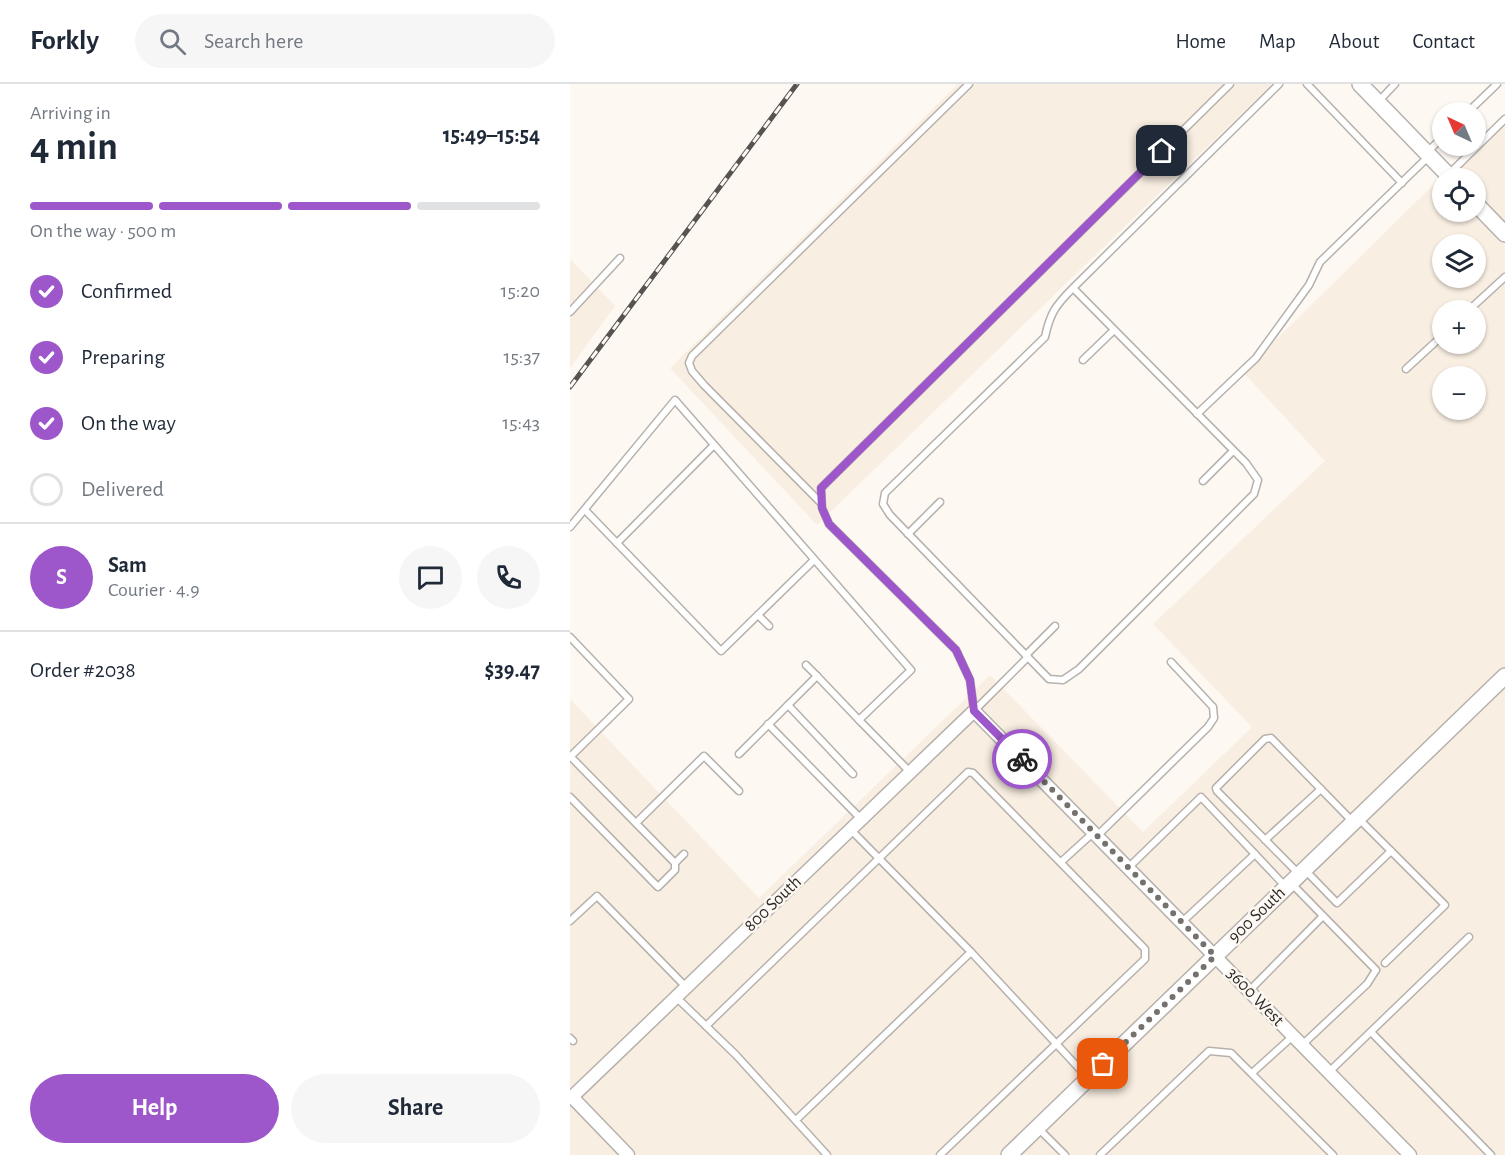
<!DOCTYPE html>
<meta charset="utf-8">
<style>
:root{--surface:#fff;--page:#f6f6f7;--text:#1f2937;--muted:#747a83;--line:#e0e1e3;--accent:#9d57cb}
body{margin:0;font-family:"Alegreya Sans",sans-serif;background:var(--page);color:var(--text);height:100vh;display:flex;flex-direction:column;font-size:22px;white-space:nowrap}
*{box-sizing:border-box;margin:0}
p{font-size:20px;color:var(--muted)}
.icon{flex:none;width:33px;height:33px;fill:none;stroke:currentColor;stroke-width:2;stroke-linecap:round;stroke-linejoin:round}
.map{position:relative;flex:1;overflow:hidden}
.panel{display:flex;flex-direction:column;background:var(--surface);width:570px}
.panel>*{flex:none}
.needle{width:39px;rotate:316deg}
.controls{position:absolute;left:862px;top:18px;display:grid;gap:12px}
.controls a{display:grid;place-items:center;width:54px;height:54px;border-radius:50%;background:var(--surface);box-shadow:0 2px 4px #0004;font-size:30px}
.pin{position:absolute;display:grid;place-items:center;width:51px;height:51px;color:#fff;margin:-26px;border-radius:12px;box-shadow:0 3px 9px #0006}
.courier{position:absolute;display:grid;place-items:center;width:60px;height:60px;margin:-30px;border:4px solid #9d57cb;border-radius:50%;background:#fff;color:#222;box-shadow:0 2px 8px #0007}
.headline em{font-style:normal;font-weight:700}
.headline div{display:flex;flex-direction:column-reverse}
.headline{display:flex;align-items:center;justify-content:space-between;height:102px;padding:0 30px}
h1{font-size:39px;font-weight:700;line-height:45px}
.bar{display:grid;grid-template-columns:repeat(4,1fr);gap:9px 6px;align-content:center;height:72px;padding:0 30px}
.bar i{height:8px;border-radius:4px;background:var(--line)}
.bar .on{background:var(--accent)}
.bar p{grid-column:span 4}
.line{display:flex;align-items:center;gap:15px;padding:0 30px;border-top:2px solid var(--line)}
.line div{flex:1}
.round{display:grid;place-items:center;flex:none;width:63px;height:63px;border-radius:32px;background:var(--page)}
ol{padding:0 30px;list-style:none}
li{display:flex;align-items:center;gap:18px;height:66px}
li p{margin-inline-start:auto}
li .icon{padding:6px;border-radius:50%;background:var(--accent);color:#fff;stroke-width:4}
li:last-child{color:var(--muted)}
li i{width:33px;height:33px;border:3px solid var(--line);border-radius:50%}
.cta{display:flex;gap:12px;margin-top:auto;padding:12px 30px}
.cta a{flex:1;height:69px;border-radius:36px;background:var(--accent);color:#fff;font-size:24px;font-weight:700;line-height:69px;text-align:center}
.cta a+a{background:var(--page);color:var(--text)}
header{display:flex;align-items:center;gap:36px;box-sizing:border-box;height:84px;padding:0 30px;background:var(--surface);border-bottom:2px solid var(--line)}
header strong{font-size:28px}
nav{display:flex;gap:33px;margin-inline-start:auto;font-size:21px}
.search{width:420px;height:54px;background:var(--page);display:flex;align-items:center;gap:15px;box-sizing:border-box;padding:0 21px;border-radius:33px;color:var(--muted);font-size:22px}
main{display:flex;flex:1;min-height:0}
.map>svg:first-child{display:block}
.built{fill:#f9eee2;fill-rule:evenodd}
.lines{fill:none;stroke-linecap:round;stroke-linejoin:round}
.service-casing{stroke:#b6b1ac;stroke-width:9}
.minor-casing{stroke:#b6b1ac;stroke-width:15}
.tertiary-casing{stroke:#b6b1ac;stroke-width:18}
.service{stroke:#fff;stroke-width:6}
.minor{stroke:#fff;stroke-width:12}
.tertiary{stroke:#fff;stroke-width:15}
.rail-casing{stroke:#565350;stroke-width:5}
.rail{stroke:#fef8f3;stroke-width:3;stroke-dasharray:9;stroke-linecap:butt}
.done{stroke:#75716e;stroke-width:6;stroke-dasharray:0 10.8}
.route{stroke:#9d57cb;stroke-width:8}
.labels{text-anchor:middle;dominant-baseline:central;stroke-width:5;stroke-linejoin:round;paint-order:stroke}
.street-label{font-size:18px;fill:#2b2927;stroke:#fef8f3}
</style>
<header>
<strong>Forkly</strong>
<div class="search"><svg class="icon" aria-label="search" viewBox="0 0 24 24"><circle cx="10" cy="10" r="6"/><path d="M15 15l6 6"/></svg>Search here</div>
<nav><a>Home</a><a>Map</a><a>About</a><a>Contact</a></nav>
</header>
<main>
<section class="panel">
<div class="headline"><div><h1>4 min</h1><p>Arriving in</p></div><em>15:49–15:54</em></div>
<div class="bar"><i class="on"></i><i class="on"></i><i class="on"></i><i></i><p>On the way · 500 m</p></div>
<ol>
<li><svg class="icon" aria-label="check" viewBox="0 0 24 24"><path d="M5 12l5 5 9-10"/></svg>Confirmed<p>15:20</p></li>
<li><svg class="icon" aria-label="check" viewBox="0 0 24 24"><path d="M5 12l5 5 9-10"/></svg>Preparing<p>15:37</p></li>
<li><svg class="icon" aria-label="check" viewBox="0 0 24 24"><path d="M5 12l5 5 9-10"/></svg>On the way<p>15:43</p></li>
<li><i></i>Delivered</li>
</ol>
<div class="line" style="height:108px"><b class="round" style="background:var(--accent);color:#fff">S</b><div><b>Sam</b><p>Courier · 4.9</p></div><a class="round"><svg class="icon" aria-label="chat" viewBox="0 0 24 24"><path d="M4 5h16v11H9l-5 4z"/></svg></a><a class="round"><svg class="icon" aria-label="phone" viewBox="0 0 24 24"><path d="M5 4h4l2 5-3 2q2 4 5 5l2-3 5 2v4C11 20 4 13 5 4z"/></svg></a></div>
<div class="line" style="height:78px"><div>Order #2038</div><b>$39.47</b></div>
<div class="cta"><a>Help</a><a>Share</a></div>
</section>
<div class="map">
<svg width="935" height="1071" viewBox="0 0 935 1071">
<rect width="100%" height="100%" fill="#fef8f3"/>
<!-- built -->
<g class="built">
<polygon points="388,0 702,0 247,441 100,284"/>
<path d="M935,30V1071H0V615L189,814L420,591L573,748L682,643L583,540L755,377L673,288L903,62H906V58ZM873,94H906V128H873ZM873,160H906V194H873ZM873,226H906V260H873ZM873,292H906V326H873Z"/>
<polygon points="0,175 45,222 0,284"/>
</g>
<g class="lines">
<defs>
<g id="service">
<polyline points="737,0 832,99"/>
<polyline points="808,18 825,0"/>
<polyline points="898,28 927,0"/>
<polyline points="856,69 873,53"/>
<polyline points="878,91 935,35"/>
<path d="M503,204L676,379L688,396L684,410L509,585L493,596L479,595L320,431L313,420L315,409L475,253C480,229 486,221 503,204L709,0"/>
<polyline points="899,226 935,193"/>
<polyline points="0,228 50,174"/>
<polyline points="513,276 544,246"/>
<polyline points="836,285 873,251"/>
<polyline points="627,330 686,274 739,201 750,178 859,72"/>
<polyline points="633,397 663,367"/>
<polyline points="251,419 134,301 122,287 119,279 122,272 399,0"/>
<polyline points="15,426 151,567 244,476"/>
<polyline points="0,443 105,316 341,586 289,636 340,688"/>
<polyline points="338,450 370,418"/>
<polyline points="47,459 144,361"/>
<polyline points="188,531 199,542"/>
<polyline points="0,553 59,615 1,672"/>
<polyline points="456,571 485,542"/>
<polyline points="236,581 247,592"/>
<polyline points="218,621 283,690"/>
<polyline points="404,627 400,596 386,566 259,440 252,424 251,404 660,0"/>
<polyline points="404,627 458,573"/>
<polyline points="198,640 291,735"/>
<polyline points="169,670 247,592 289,636"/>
<polyline points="0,672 105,779 105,786 88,803 0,713"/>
<polyline points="788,734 875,821 815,879"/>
<polyline points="66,739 134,672 169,707"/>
<polyline points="281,746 401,868 518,994"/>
<polyline points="527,752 638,643 644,634 643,623 601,578"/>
<polyline points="695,756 751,705"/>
<polyline points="491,778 524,748"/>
<polyline points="105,779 114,770"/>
<polyline points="558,784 631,713 716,803"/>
<polyline points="735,786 767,819 821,767"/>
<polyline points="729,790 647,707 646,704 695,655 701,654 783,738"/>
<polyline points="721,799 806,886 797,900 732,961"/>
<polyline points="0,837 27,812 116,903"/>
<polyline points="612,838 685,770"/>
<polyline points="679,907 753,832"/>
<polyline points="106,913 166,971 257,1071"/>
<polyline points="136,942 398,688 403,689 575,865 575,875 370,1071"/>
<polyline points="801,948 921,1071"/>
<polyline points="0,954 3,957"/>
<polyline points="759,988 899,853"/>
<polyline points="682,989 723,952"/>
<polyline points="226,1036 401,868"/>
<polyline points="468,1044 495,1071"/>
<polyline points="530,1071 639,967 661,969 763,1071"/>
</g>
<polyline id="minor" points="58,1071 2,1013 404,627 840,1071"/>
<g id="tertiary">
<polyline points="790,0 881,94"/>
<polyline points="906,120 935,150"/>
<polyline points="439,1071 935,592"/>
</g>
</defs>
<!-- service casing -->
<use href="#service" class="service-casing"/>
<!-- minor casing -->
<use href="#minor" class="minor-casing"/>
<!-- tertiary casing -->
<use href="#tertiary" class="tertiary-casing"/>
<!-- service -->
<use href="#service" class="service"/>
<!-- minor -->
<use href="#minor" class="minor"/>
<!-- tertiary -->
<use href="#tertiary" class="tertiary"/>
<defs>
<polyline id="rail" points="0,303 227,0"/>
</defs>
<!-- rail casing -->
<use href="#rail" class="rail-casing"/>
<!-- rail -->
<use href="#rail" class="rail"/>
</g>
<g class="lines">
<!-- done -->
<polyline class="done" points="452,675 645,872 533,980"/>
<!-- route -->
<polyline class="route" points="452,675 404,627 400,596 386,566 259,440 252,424 251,404 592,67"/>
</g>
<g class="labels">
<!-- street labels -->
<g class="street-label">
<text transform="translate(203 820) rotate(-44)">800 South</text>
<text transform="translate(687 831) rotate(-44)">900 South</text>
<text transform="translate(685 913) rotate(46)">3600 West</text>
</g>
</g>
</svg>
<div class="controls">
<a><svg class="needle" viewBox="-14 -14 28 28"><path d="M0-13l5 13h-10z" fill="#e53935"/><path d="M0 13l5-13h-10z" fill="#747a83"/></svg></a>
<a><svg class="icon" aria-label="locate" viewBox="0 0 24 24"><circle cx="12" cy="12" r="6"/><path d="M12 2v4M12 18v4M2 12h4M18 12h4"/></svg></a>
<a><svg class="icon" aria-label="layers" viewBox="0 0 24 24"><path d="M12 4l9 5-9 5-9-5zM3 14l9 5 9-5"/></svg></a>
<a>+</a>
<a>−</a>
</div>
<div class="pin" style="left:533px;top:980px;background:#ea580c"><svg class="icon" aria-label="bag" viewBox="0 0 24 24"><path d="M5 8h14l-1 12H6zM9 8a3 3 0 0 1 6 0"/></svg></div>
<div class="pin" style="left:592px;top:67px;background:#1f2937"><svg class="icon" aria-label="home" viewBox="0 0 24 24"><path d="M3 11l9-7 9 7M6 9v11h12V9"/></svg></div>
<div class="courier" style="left:452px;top:675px"><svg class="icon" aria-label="bike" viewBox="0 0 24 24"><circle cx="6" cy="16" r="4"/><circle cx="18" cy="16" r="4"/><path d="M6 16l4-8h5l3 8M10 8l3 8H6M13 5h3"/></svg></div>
</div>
</main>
